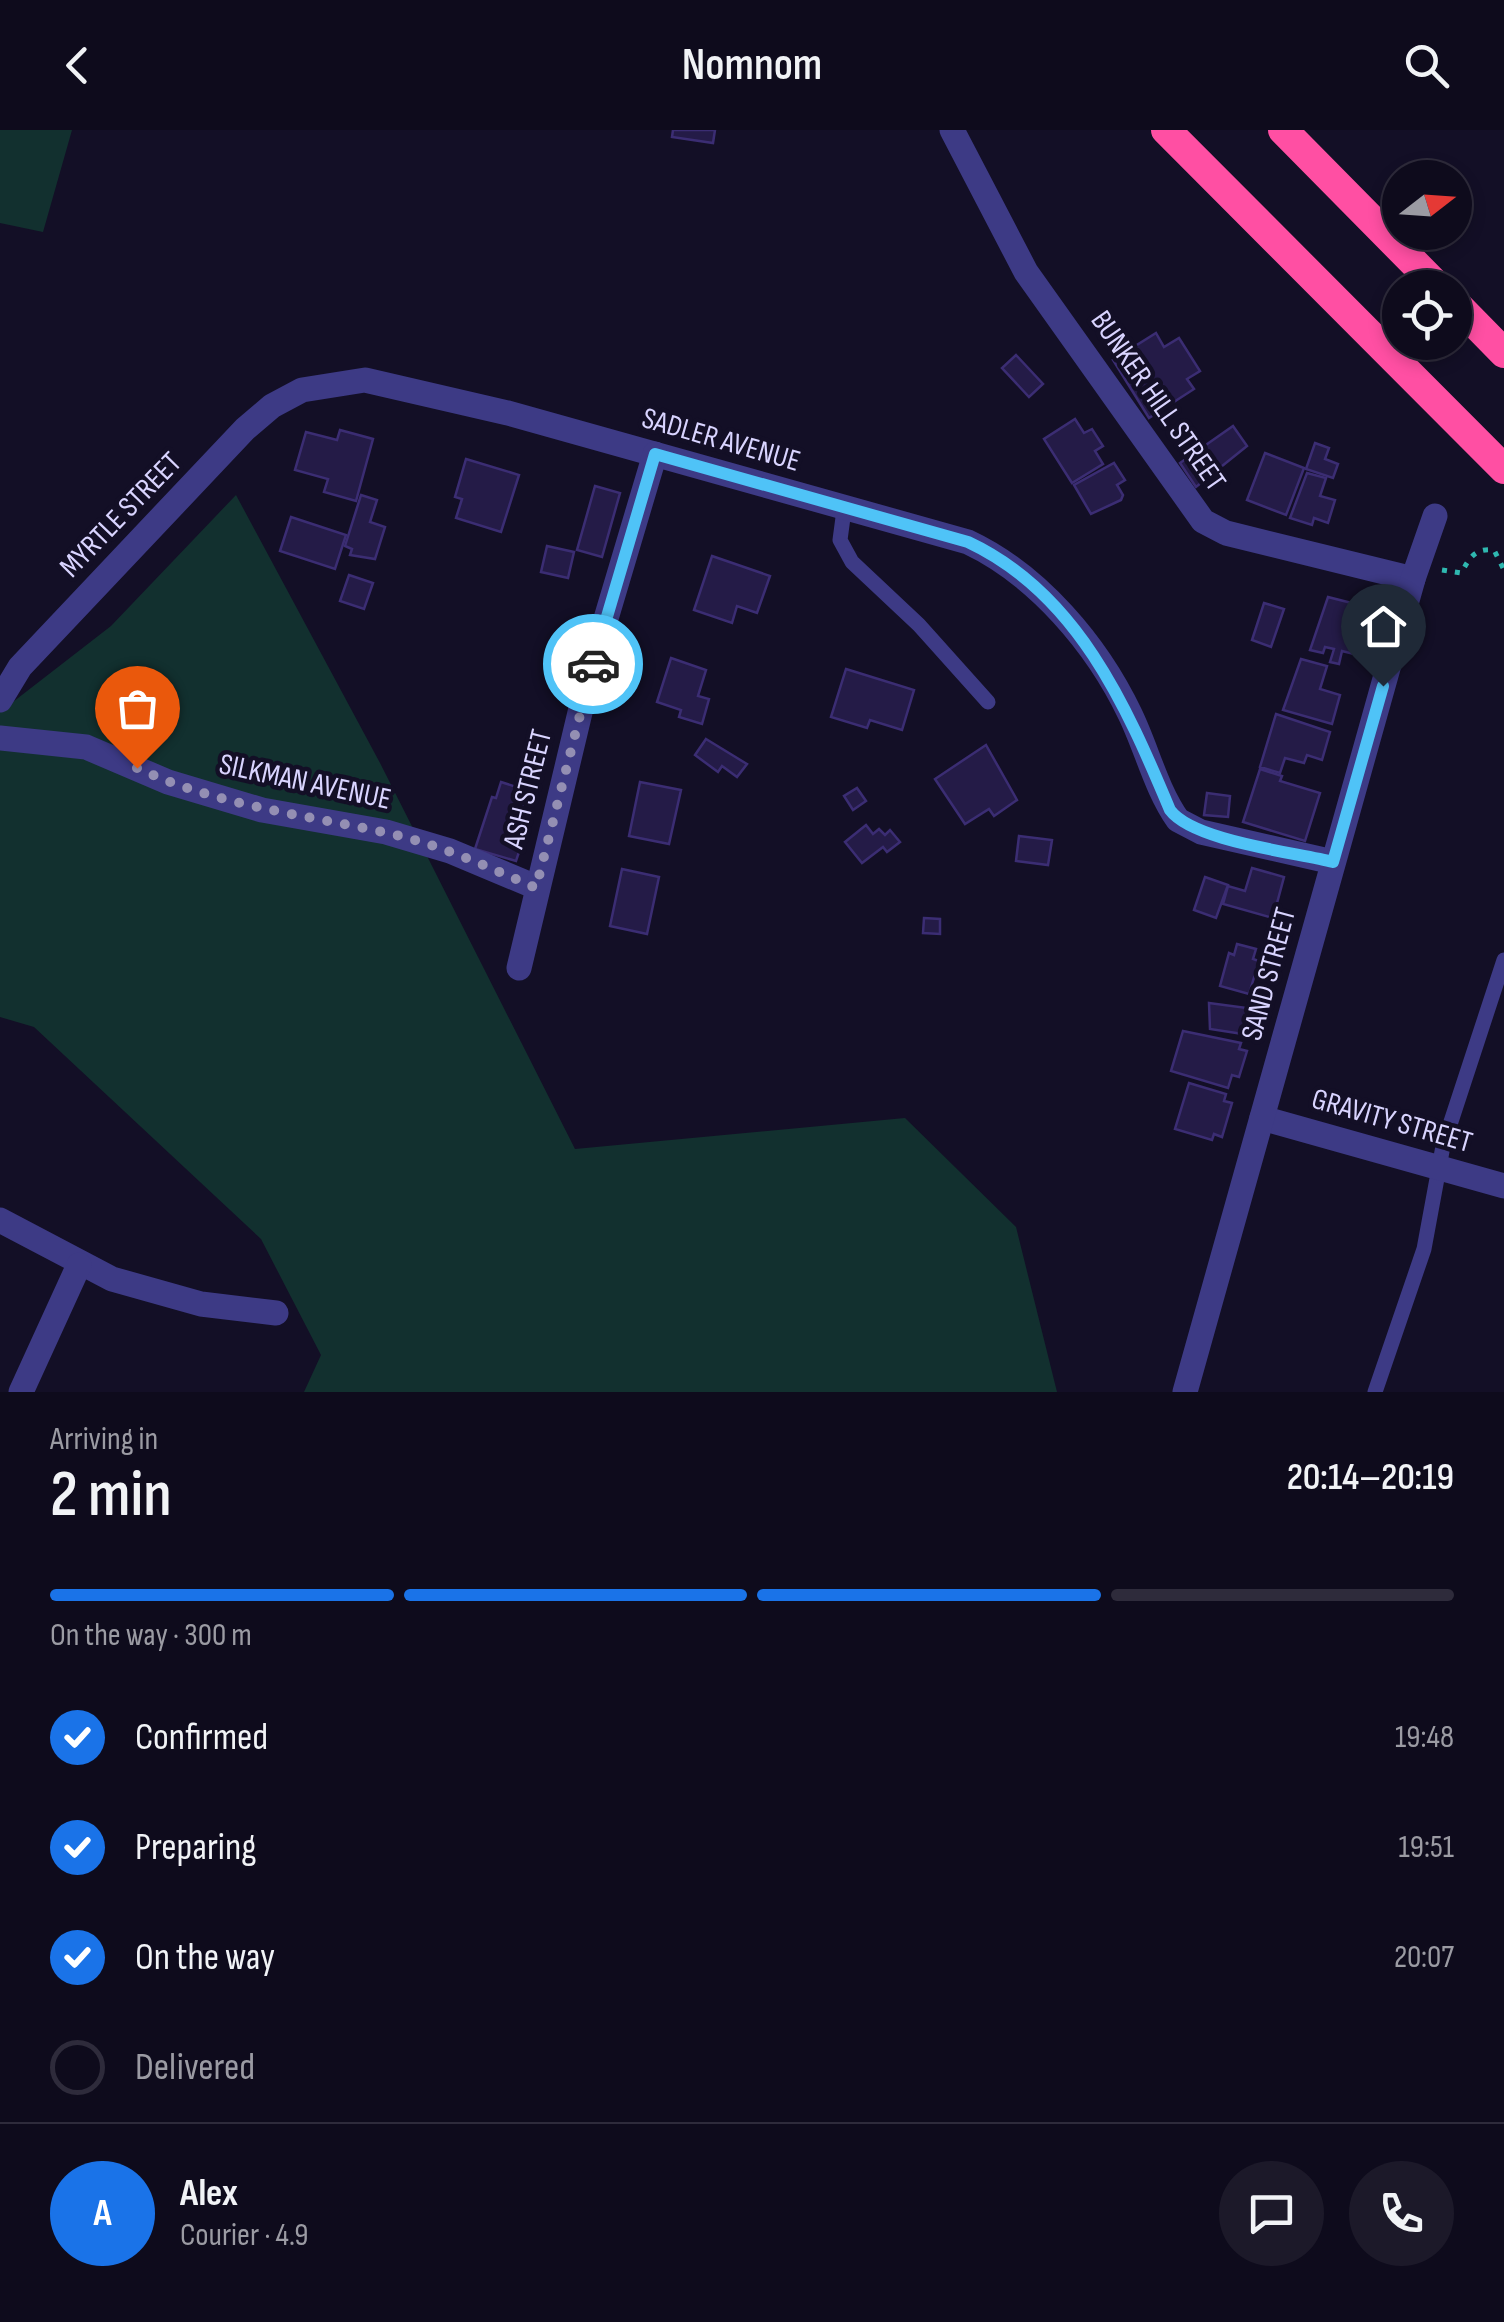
<!DOCTYPE html>
<meta charset="utf-8">
<style>
:root{--surface:#0e0b1c;--page:#1c1929;--text:#f1f3f6;--muted:#9b9ba3;--line:#2e2b3b;--accent:#1a73e8}
body{margin:0;font-family:"Sofia Sans Condensed",sans-serif;background:var(--page);color:var(--text);height:100vh;display:flex;flex-direction:column;font-size:38px;white-space:nowrap}
*{box-sizing:border-box;margin:0}
p{font-size:32px;color:var(--muted)}
.icon{flex:none;width:55px;height:55px;fill:none;stroke:currentColor;stroke-width:2;stroke-linecap:round;stroke-linejoin:round}
.map{position:relative;height:1262px;overflow:hidden}
.side{display:flex;flex-direction:column;background:var(--surface);flex:1}
.side>*{flex:none}
.needle{width:65px;rotate:73deg}
.controls{position:absolute;left:1382px;top:30px;display:grid;gap:20px}
.controls a{display:grid;place-items:center;width:90px;height:90px;border-radius:50%;background:var(--surface);box-shadow:0 5px 15px #0003,0 0 0 2px var(--line);font-size:50px}
.pin{position:absolute;display:grid;place-items:center;width:85px;height:85px;color:#fff;margin:-102px -42px;border-radius:50% 50% 50% 0;rotate:-45deg;box-shadow:0 0 10px #0007}
.pin .icon{rotate:45deg}
.courier{position:absolute;display:grid;place-items:center;width:100px;height:100px;margin:-50px;border:8px solid #4fc3f7;border-radius:50%;background:#fff;color:#222;box-shadow:0 2px 12px #0007}
.headline em{font-style:normal;font-weight:600}
.headline div{display:flex;flex-direction:column-reverse}
.headline{display:flex;align-items:center;justify-content:space-between;height:170px;padding:0 50px}
h1{font-size:65px;font-weight:600;line-height:75px}
.bar{display:grid;grid-template-columns:repeat(4,1fr);gap:15px 10px;align-content:center;height:120px;padding:0 50px}
.bar i{height:12px;border-radius:8px;background:var(--line)}
.bar .selected{background:var(--accent)}
.bar p{grid-column:span 4}
.line{display:flex;align-items:center;gap:25px;padding:0 50px;border-top:2px solid var(--line)}
.line div{flex:1}
.round{display:grid;place-items:center;flex:none;width:105px;height:105px;border-radius:52px;background:var(--page)}
ol{padding:0 50px;list-style:none}
li{display:flex;align-items:center;gap:30px;height:110px}
li p{margin-inline-start:auto}
li .icon{padding:10px;border-radius:50%;background:var(--accent);color:#fff;stroke-width:4}
li:last-child{color:var(--muted)}
li i{width:55px;height:55px;border:5px solid var(--line);border-radius:50%}
header{display:flex;justify-content:space-between;align-items:center;height:130px;padding:0 50px;background:var(--surface);font-size:45px;font-weight:600}
.map>svg:first-child{display:block}
.green{fill:#12302f}
.building{fill:#241b47;stroke:#3b2d73;stroke-width:2.5}
.lines{fill:none;stroke-linecap:round;stroke-linejoin:round}
.path{stroke:#2fb8b0;stroke-width:5;stroke-dasharray:5 8;stroke-linecap:butt}
.service{stroke:#3d3a85;stroke-width:15}
.minor{stroke:#3d3a85;stroke-width:25}
.motorway{stroke:#ff4fa3;stroke-width:30}
.done{stroke:#948fb3;stroke-width:10;stroke-dasharray:0 18}
.route{stroke:#4fc3f7;stroke-width:12}
.labels{text-anchor:middle;dominant-baseline:central;stroke-width:9;stroke-linejoin:round;paint-order:stroke}
.street-label{font-size:30px;fill:#d9d4ff;stroke:#130f26}
</style>
<header><svg class="icon" aria-label="back" viewBox="0 0 24 24"><path d="M15 5l-7 7 7 7"/></svg>Nomnom<svg class="icon" aria-label="search" viewBox="0 0 24 24"><circle cx="10" cy="10" r="6"/><path d="M15 15l6 6"/></svg></header>
<div class="map">
<svg width="1504" height="1262" viewBox="0 0 1504 1262">
<rect width="100%" height="100%" fill="#130f26"/>
<!-- green -->
<g class="green">
<polygon points="0,0 72,0 43,102 0,93"/>
<polygon points="236,365 380,633 575,1019 905,988 1016,1097 1057,1262 304,1262 321,1225 261,1109 34,897 0,887 0,582 111,496"/>
</g>
<!-- building -->
<g class="building">
<polygon points="673,0 715,0 713,13 672,7"/>
<polygon points="1156,203 1164,217 1179,208 1200,241 1187,249 1194,259 1149,288 1113,230"/>
<polygon points="1016,225 1043,254 1029,267 1002,238"/>
<polygon points="1075,289 1084,303 1092,299 1103,316 1095,321 1103,334 1072,353 1044,309"/>
<polygon points="1233,296 1247,316 1196,357 1180,333"/>
<polygon points="340,300 373,309 356,371 324,362 328,349 295,340 306,302 337,310"/>
<polygon points="1315,313 1329,318 1325,329 1338,334 1333,348 1306,339"/>
<polygon points="1265,323 1304,338 1286,385 1247,370"/>
<polygon points="466,329 519,345 501,402 456,388 462,369 455,367"/>
<polygon points="1114,333 1125,350 1117,355 1123,365 1121,370 1091,384 1074,355"/>
<polygon points="1307,343 1326,348 1320,366 1335,370 1328,393 1314,388 1312,395 1290,388"/>
<polygon points="595,356 620,363 602,427 577,420"/>
<polygon points="361,365 377,370 370,392 385,397 375,429 350,425 352,419 345,416"/>
<polygon points="291,387 346,405 335,439 280,421"/>
<polygon points="547,416 574,422 568,448 541,442"/>
<polygon points="712,426 770,446 757,483 737,476 732,493 694,480"/>
<polygon points="349,445 373,453 364,479 340,471"/>
<polygon points="1328,467 1375,479 1371,494 1362,492 1354,524 1342,521 1339,534 1330,532 1334,519 1325,517 1323,523 1310,520"/>
<polygon points="1264,473 1284,479 1271,517 1252,510"/>
<polygon points="671,528 706,540 698,566 709,569 702,594 679,587 681,580 657,572"/>
<polygon points="1301,529 1327,536 1320,559 1340,565 1332,594 1283,580"/>
<polygon points="846,539 914,560 902,600 870,590 867,598 831,587"/>
<polygon points="1276,584 1330,602 1322,630 1307,625 1304,633 1285,628 1280,643 1260,637"/>
<polygon points="706,609 747,634 737,647 722,636 718,642 695,625"/>
<polygon points="986,615 1017,670 994,686 989,679 965,694 935,649"/>
<polygon points="1260,639 1282,646 1280,651 1320,663 1305,711 1243,692"/>
<polygon points="501,652 526,660 514,714 521,716 516,731 475,719 492,667 496,668"/>
<polygon points="640,652 681,660 669,714 629,706"/>
<polygon points="857,658 866,671 853,680 844,666"/>
<polygon points="1207,663 1230,666 1228,687 1204,685"/>
<polygon points="866,695 873,704 879,699 885,705 890,700 900,712 887,722 883,717 862,733 845,712"/>
<polygon points="1019,706 1052,710 1048,735 1016,731"/>
<polygon points="1252,738 1284,747 1273,788 1223,774 1228,756 1245,761"/>
<polygon points="622,739 659,747 647,804 610,796"/>
<polygon points="1205,747 1228,755 1216,788 1194,780"/>
<polygon points="924,788 940,789 940,804 923,803"/>
<polygon points="1237,814 1256,819 1253,829 1259,831 1249,864 1220,856 1229,823 1234,825"/>
<polygon points="1209,873 1247,878 1243,904 1210,899"/>
<polygon points="1183,901 1241,913 1239,919 1247,921 1239,947 1232,945 1228,958 1171,941"/>
<polygon points="1189,953 1226,964 1224,971 1232,973 1222,1007 1214,1004 1212,1010 1175,999"/>
</g>
<g class="lines">
<!-- path -->
<path class="path" d="M1442,440L1461,443C1470,428 1474,418 1494,420L1504,440"/>
<!-- service -->
<g class="service">
<polyline points="844,380 840,410 852,432 919,495 988,572"/>
<polyline points="1375,1262 1424,1119 1443,1016 1504,830"/>
</g>
<!-- minor -->
<g class="minor">
<polyline points="952,0 1026,142 1203,391 1226,403 1413,449"/>
<path d="M0,570L20,537L245,299L272,276L302,260L365,250L508,283L968,412C1038,445 1097,515 1130,584C1147,619 1156,659 1178,690L1201,702L1333,732"/>
<polyline points="0,608 86,617 168,652 262,680 386,702 450,721 536,757"/>
<polyline points="519,838 588,549 655,324"/>
<polyline points="1262,988 1504,1056"/>
<polyline points="0,1090 112,1149 201,1174 276,1183"/>
<polyline points="21,1262 79,1135"/>
<polyline points="1185,1262 1413,449 1435,386"/>
</g>
<!-- motorway -->
<g class="motorway">
<polyline points="1166,0 1504,339"/>
<polyline points="1283,0 1439,158"/>
<polyline points="1455,173 1504,223"/>
</g>
</g>
<g class="lines">
<!-- done -->
<path class="done" d="M137,638C216,675 299,684 383,702C436,713 486,736 536,758L593,534"/>
<!-- route -->
<path class="route" d="M593,534L655,324L968,412C1077,463 1126,575 1170,680C1193,711 1293,722 1333,732L1383,556"/>
</g>
<g class="labels">
<!-- street labels -->
<g class="street-label">
<text transform="translate(1158 271) rotate(55)">BUNKER HILL STREET</text>
<text transform="translate(721 310) rotate(16)">SADLER AVENUE</text>
<text transform="translate(121 385) rotate(-46)">MYRTLE STREET</text>
<text transform="translate(305 652) rotate(12)">SILKMAN AVENUE</text>
<text transform="translate(528 659) rotate(-76)">ASH STREET</text>
<text transform="translate(1269 844) rotate(-75)">SAND STREET</text>
<text transform="translate(1392 991) rotate(16)">GRAVITY STREET</text>
</g>
</g>
</svg>
<div class="controls">
<a><svg class="needle" viewBox="-14 -14 28 28"><path d="M0-13l5 13h-10z" fill="#e53935"/><path d="M0 13l5-13h-10z" fill="#9b9ba3"/></svg></a>
<a><svg class="icon" aria-label="locate" viewBox="0 0 24 24"><circle cx="12" cy="12" r="6"/><path d="M12 2v4M12 18v4M2 12h4M18 12h4"/></svg></a>
</div>
<div class="pin" style="left:137px;top:638px;background:#ea580c"><svg class="icon" aria-label="bag" viewBox="0 0 24 24"><path d="M5 8h14l-1 12H6zM9 8a3 3 0 0 1 6 0"/></svg></div>
<div class="pin" style="left:1383px;top:556px;background:#1f2937"><svg class="icon" aria-label="home" viewBox="0 0 24 24"><path d="M3 11l9-7 9 7M6 9v11h12V9"/></svg></div>
<div class="courier" style="left:593px;top:534px"><svg class="icon" aria-label="car" viewBox="0 0 24 24"><path d="M5 17H2v-5l4-1 3-4h7l3 4 3 1v5h-3M9 17h6M6 11h13"/><circle cx="7" cy="17" r="2"/><circle cx="17" cy="17" r="2"/></svg></div>
</div>
<section class="side">
<div class="headline"><div><h1>2 min</h1><p>Arriving in</p></div><em>20:14–20:19</em></div>
<div class="bar"><i class="selected"></i><i class="selected"></i><i class="selected"></i><i></i><p>On the way · 300 m</p></div>
<ol>
<li><svg class="icon" aria-label="check" viewBox="0 0 24 24"><path d="M5 12l5 5 9-10"/></svg>Confirmed<p>19:48</p></li>
<li><svg class="icon" aria-label="check" viewBox="0 0 24 24"><path d="M5 12l5 5 9-10"/></svg>Preparing<p>19:51</p></li>
<li><svg class="icon" aria-label="check" viewBox="0 0 24 24"><path d="M5 12l5 5 9-10"/></svg>On the way<p>20:07</p></li>
<li><i></i>Delivered</li>
</ol>
<div class="line" style="height:180px"><b class="round" style="background:var(--accent);color:#fff">A</b><div><b>Alex</b><p>Courier · 4.9</p></div><a class="round"><svg class="icon" aria-label="chat" viewBox="0 0 24 24"><path d="M4 5h16v11H9l-5 4z"/></svg></a><a class="round"><svg class="icon" aria-label="phone" viewBox="0 0 24 24"><path d="M5 4h4l2 5-3 2q2 4 5 5l2-3 5 2v4C11 20 4 13 5 4z"/></svg></a></div>
</section>
